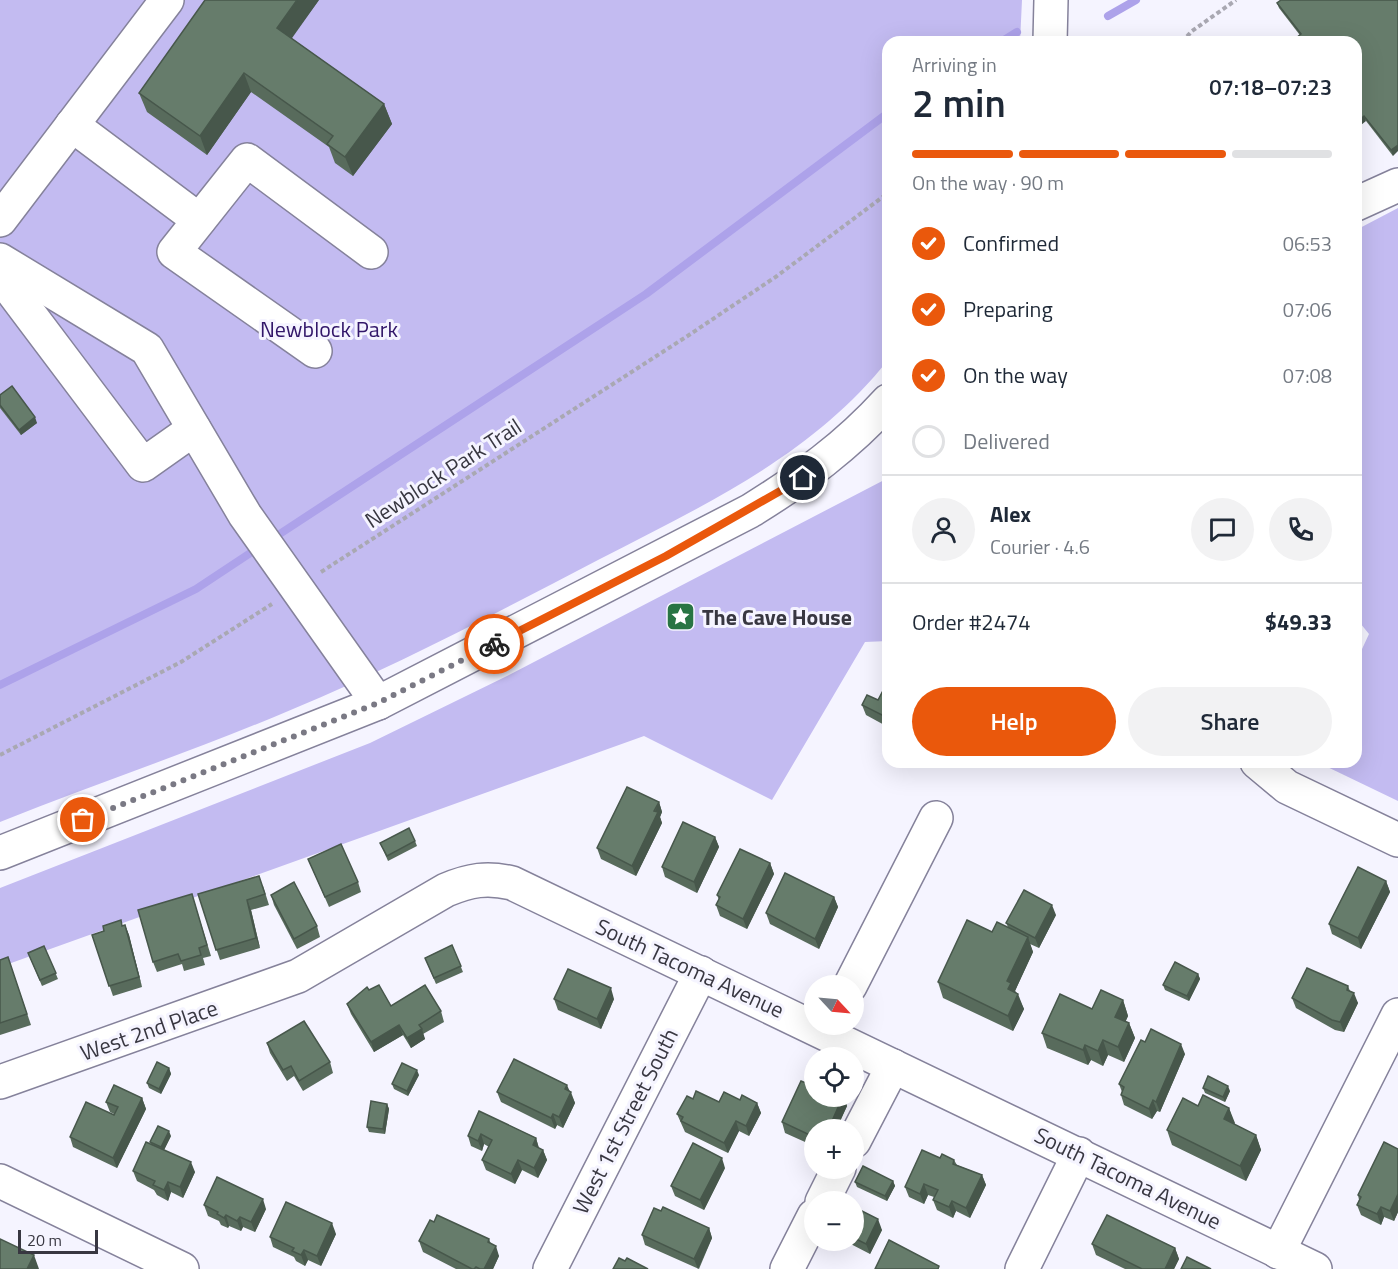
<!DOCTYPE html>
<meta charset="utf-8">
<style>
:root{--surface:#fff;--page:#f2f2f3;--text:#1f2937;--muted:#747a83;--line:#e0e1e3;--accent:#ea580c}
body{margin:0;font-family:"Titillium Web",sans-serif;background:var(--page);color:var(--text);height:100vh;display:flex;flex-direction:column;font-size:22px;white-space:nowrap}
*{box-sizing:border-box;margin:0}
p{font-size:20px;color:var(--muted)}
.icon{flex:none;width:33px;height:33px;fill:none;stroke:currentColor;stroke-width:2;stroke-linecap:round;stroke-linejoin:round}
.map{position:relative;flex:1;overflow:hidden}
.drawer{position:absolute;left:882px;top:36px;width:480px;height:732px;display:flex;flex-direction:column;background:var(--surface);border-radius:18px;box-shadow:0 6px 24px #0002}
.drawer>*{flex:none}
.needle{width:39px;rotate:116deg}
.tools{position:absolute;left:804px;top:975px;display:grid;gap:12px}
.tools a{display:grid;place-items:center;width:60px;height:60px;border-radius:50%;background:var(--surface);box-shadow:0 6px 24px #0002;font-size:30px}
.scale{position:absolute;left:18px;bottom:15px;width:80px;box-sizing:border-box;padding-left:6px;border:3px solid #383741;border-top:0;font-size:16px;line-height:21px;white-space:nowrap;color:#383741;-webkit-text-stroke:4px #f5f4ff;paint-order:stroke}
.pin{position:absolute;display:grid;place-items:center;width:51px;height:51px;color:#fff;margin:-26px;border:3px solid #fff;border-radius:50%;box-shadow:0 2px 6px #0007}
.courier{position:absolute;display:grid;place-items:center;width:60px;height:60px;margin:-30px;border:4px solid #ea580c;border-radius:50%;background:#fff;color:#222;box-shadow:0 2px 8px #0007}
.head em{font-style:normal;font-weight:600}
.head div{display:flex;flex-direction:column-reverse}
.head{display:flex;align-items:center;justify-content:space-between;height:102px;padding:0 30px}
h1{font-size:39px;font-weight:600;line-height:45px}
.bar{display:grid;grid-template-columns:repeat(4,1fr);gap:9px 6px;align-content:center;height:72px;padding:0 30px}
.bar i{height:8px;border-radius:4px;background:var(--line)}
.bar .current{background:var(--accent)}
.bar p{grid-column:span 4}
.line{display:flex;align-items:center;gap:15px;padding:0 30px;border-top:2px solid var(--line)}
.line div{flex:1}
.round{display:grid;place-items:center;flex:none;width:63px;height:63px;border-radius:32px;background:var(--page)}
ol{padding:0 30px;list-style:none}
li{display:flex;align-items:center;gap:18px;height:66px}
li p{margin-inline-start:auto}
li .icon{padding:6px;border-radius:50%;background:var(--accent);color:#fff;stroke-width:4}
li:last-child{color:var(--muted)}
li i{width:33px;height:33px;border:3px solid var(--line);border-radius:50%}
.cta{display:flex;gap:12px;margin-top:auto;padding:12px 30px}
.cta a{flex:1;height:69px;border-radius:36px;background:var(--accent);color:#fff;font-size:24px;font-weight:600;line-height:69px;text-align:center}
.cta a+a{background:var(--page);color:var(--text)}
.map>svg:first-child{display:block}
.green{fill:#c3bbf1}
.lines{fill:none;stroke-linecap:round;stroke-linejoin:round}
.stream{stroke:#ada2ea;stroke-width:8}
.minor-casing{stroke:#85829b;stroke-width:36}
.major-casing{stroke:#85829b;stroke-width:36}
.path{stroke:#a9a8b2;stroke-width:4;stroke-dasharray:4.5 3;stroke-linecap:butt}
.minor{stroke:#fff;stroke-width:33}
.major{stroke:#fff;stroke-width:33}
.wall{fill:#586b5c}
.shaded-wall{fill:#47574b}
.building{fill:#667c6b;stroke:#47574b;stroke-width:1.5}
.done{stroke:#7a7984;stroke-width:6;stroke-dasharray:0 10.8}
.route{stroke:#ea580c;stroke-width:8}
.labels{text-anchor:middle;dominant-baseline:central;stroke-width:6;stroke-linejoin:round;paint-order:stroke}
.park-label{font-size:22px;fill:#311669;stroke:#f5f4ff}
.street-label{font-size:22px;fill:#383741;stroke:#f5f4ff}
.poi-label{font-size:22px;font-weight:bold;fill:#383741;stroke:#f5f4ff;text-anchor:start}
</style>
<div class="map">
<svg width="1398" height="1269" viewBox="0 0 1398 1269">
<rect width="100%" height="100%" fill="#f5f4ff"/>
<!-- green -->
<g class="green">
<path d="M0,0H1022L1020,42H888V360C813,455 703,506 598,560C498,612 398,665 293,709C197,750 97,783 0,822Z"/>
<polygon points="1398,208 1398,801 1317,762 1356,762 1356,662 1369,634 1356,618 1356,230"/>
<polygon points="888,478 888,641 865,642 772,800 644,736 0,967 0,888 370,743 507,676"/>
</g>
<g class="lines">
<!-- stream -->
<g class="stream">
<polyline points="1108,16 1136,0"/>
<polyline points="1001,42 1017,32"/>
<polyline points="272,539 646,294 888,113"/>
<polyline points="0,685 196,589 261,546"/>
</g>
<defs>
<g id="minor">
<polyline points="72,125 199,220"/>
<polyline points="1356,204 1398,185"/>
<polyline points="0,220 167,0"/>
<polyline points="0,260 147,349 245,515 378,703"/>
<polyline points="0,275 143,465 194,429"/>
<polyline points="315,351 174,252 247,160 371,252"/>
<polyline points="1257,762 1287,787 1398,840"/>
<polyline points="850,986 936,818"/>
<path d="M0,1082L298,976L446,890C470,880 487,877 512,883L1315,1269"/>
<polyline points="854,1141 893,1066"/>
<polyline points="0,1181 182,1269"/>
<polyline points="822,1202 839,1168"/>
<polyline points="1278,1252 1398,1015"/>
<polyline points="550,1269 701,973"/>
<polyline points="787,1269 814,1216"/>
<polyline points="1022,1269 1079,1154"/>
</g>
<g id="major">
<polyline points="1050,42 1051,0"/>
<path d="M0,853L378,703L750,511C802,479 847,446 888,401"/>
</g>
</defs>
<!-- minor casing -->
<use href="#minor" class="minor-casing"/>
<!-- major casing -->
<use href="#major" class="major-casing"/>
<!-- path -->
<g class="path">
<polyline points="1182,42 1192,31 1236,0"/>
<polyline points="321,572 689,335 777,276 888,193"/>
<polyline points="0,755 181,662 272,604"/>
</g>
<!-- minor -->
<use href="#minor" class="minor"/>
<!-- major -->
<use href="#major" class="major"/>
</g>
<!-- wall -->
<g class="wall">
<polygon points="319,0 291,38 384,104 392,124 353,176 335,163 329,147 251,92 207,155 147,112 139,93"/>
<polygon points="1398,0 1393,156 1279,8 1277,3"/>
<polygon points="0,395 37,423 21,435 0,408"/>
<polygon points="888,681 888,727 866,715 862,705 878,700"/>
<polygon points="659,802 662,812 660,817 662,823 636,876 601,859 597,848"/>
<polygon points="715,837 719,847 697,893 665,877 662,867"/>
<polygon points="415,841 417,846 388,861 380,843"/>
<polygon points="308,859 358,882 361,892 329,907"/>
<polygon points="770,863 774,874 747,929 720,916 716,905 719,900 717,895"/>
<polygon points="1386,881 1390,892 1361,949 1332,934 1329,924"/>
<polygon points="263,886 269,905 251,910 260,948 220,960 198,894"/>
<polygon points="271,895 317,926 320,937 297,949 274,905"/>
<polygon points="834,897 838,907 819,949 770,924 766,913"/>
<polygon points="195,904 211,956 203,958 205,965 184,971 182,964 157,972 153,962"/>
<polygon points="1056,915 1039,948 1030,944 1033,952 1015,991 1024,1009 1013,1031 943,998 938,982 992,932 1008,927 1006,923"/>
<polygon points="125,925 129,935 142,987 113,996 92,935"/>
<polygon points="452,945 463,972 436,984 425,958"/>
<polygon points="44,946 58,979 42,986 28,953"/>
<polygon points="8,957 31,1025 0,1035 0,960"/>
<polygon points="1198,974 1200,979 1189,1001 1165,990 1163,985"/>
<polygon points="1348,986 1350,991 1358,1003 1344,1032 1335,1030 1296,1008 1292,998"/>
<polygon points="369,990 391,1006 441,1011 444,1022 423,1034 425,1039 411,1048 403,1035 374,1052 351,1014 347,1004"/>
<polygon points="554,999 614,999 601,1029 558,1010"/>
<polygon points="1123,1000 1128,1016 1125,1022 1129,1023 1135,1038 1124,1062 1108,1055 1103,1066 1091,1060 1088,1065 1047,1048 1042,1033 1092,1009"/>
<polygon points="1145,1042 1185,1054 1160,1112 1157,1111 1152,1119 1124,1105 1121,1095 1122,1092 1119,1084"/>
<polygon points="267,1043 330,1062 333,1073 303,1091 294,1076 287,1081 270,1053"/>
<polygon points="169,1068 171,1074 161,1094 149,1088 147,1083"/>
<polygon points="419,1075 408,1096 394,1089 392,1084"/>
<polygon points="808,1084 843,1096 847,1106 836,1130 814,1130 814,1146 785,1133 782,1122"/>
<polygon points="1203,1088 1230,1091 1225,1102 1205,1093"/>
<polygon points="497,1092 571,1092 575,1103 563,1128 557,1125 555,1129 501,1102"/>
<polygon points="142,1098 146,1109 117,1168 73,1147 70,1137 114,1115 114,1114 110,1112 106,1102"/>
<polygon points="693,1099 719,1102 740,1100 757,1103 761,1113 749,1136 739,1131 728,1153 685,1132 677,1114"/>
<polygon points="387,1104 389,1109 385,1134 369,1132 367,1127"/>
<polygon points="1198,1106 1229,1108 1234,1124 1256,1135 1261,1150 1246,1181 1172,1145 1167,1130"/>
<polygon points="479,1111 536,1138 539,1148 543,1150 547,1160 538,1178 522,1170 515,1184 486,1170 482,1160 489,1147 484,1144 482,1151 471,1146 468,1136"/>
<polygon points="171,1136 164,1150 195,1172 183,1198 171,1192 168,1201 157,1195 154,1190 137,1181 133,1171 151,1144 150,1142"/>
<polygon points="1398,1149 1398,1212 1394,1221 1384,1217 1381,1225 1361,1215 1357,1205 1359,1200 1358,1195"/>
<polygon points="940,1158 954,1160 957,1165 982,1175 986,1185 970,1218 956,1211 953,1218 937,1210 933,1200 934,1197 928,1195 924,1204 909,1197 905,1187"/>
<polygon points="725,1168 704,1210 675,1196 671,1186"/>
<polygon points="893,1181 895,1186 887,1201 857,1187 855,1182"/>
<polygon points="204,1205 266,1209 255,1232 243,1227 241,1231 229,1226 228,1228 221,1225 219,1221 208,1216"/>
<polygon points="854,1207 882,1230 870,1254 843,1240 854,1240"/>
<polygon points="434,1222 489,1239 491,1244 499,1256 493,1269 456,1269 423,1252 419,1241"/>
<polygon points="709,1228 712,1238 699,1269 645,1245 642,1235"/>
<polygon points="336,1234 321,1266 308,1260 305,1266 296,1261 294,1257 273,1247 270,1237"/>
<polygon points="1092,1244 1175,1248 1179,1259 1174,1269 1125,1269 1096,1255"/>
</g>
<!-- shaded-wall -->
<g class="shaded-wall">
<polygon points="297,0 319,0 285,48 277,28"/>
<polygon points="244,73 251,92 207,155 200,136"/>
<polygon points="384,104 392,124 353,176 345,157"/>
<polygon points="1364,116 1366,121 1356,129 1356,123"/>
<polygon points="1398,145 1398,151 1393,156 1391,150"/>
<polygon points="35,417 37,423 21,435 19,430"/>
<polygon points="659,802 662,812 660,817 662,823 636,876 632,866"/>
<polygon points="715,837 719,847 697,893 694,882"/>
<polygon points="770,863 774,874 747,929 743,919"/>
<polygon points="1386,881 1390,892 1361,949 1358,938"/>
<polygon points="834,897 838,907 819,949 815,939"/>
<polygon points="247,900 251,910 260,948 256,938"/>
<polygon points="1052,905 1056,915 1039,948 1035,938"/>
<polygon points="125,925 129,935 142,987 139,977"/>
<polygon points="1028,937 1033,952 1015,991 1018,994 1024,1009 1013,1031 1008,1016 1008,989 1007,981"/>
<polygon points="1198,974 1200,979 1189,1001 1187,996"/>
<polygon points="611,988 614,999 601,1029 597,1019"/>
<polygon points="1354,993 1358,1003 1344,1032 1340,1022"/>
<polygon points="1123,1000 1128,1016 1121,1032 1115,1017"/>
<polygon points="1129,1023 1135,1038 1124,1062 1118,1047"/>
<polygon points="399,1025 403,1035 374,1052 371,1042"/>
<polygon points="422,1029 425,1039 411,1048 407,1038"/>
<polygon points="1103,1040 1108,1055 1103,1066 1098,1051"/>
<polygon points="1181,1044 1185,1054 1160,1112 1156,1102"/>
<polygon points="1085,1045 1091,1060 1088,1065 1083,1050"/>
<polygon points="169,1068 171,1074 161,1094 159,1089"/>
<polygon points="417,1070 419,1075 408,1096 407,1091"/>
<polygon points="567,1085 575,1103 563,1128 559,1117 565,1089"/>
<polygon points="1228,1086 1230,1091 1225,1102 1223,1097"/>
<polygon points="843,1096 847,1106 836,1130 828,1130"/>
<polygon points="142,1098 146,1109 117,1168 113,1158"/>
<polygon points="1153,1100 1157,1111 1152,1119 1149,1109"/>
<polygon points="757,1103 761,1113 749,1136 746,1126"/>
<polygon points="387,1104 389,1109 385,1134 383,1129"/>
<polygon points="1229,1108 1235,1123 1230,1134 1224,1119"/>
<polygon points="553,1114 557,1125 555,1129 551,1118"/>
<polygon points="736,1121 739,1131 728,1153 724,1143"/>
<polygon points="169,1131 171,1136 163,1152 161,1147"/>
<polygon points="481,1134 484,1144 482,1151 478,1141"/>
<polygon points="1256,1135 1261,1150 1246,1181 1240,1166"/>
<polygon points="536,1138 539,1149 533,1145"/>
<polygon points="543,1150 547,1160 538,1178 534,1168"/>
<polygon points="722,1158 725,1168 704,1210 700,1200"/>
<polygon points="518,1160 522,1170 515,1184 511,1174"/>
<polygon points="191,1162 195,1172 183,1198 180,1187"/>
<polygon points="982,1175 986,1185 970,1218 966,1208"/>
<polygon points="893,1181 895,1186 887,1201 885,1196"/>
<polygon points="168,1182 171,1192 168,1201 164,1190"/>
<polygon points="924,1184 928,1195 924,1204 920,1194"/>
<polygon points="1398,1194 1398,1212 1394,1221 1390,1211"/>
<polygon points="263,1199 266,1209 255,1232 251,1222"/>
<polygon points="952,1201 956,1211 953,1218 949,1207"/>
<polygon points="1381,1207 1384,1217 1381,1225 1377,1214"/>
<polygon points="226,1215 229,1226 228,1228 224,1218"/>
<polygon points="240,1217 243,1227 241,1231 237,1221"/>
<polygon points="878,1219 882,1230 870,1254 866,1244"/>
<polygon points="332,1223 336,1234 321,1266 317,1256"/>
<polygon points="709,1228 712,1238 698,1269 694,1259"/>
<polygon points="496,1246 499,1256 493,1269 484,1269"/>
<polygon points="1175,1248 1179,1259 1174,1269 1165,1269"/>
<polygon points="304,1250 308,1260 305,1266 301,1255"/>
<polygon points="34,1255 39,1269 27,1269"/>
</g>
<!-- building -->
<g class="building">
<polygon points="205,0 297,0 277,28 384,104 345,157 327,144 333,136 244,73 200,136 139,93"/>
<polygon points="1281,0 1398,0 1398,145 1391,150 1364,116 1356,123 1356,42 1291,42 1301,34 1277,3"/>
<polygon points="12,386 35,417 19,430 0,405 0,395"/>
<polygon points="888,681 888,718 862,705 867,695 878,700"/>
<polygon points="627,787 659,802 654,811 658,812 632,866 597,848"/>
<polygon points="683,822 715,837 694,882 662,867"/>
<polygon points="409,828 415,841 387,856 380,843"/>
<polygon points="341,844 358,882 325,897 308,859"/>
<polygon points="740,849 770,863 743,919 716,905 720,897 717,895"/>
<polygon points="1358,867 1386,881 1358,938 1329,924"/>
<polygon points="785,873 834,897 815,939 766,913"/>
<polygon points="259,876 265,894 247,900 256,938 216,950 198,894"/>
<polygon points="294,882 317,926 294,939 271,895"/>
<polygon points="1024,890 1052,905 1035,938 1006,923"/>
<polygon points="192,894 207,945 199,948 201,955 181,961 178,954 153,962 138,910"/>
<polygon points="121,920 122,926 125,925 139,977 109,986 92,935 104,931 103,926"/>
<polygon points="967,920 992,932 997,922 1028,937 1007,981 1011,983 1008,989 1018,994 1008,1016 938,982"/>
<polygon points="452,945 461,966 434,978 425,958"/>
<polygon points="44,946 56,973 40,980 28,953"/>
<polygon points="8,957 27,1014 0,1023 0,960"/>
<polygon points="1175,962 1198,974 1187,996 1163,985"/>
<polygon points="1307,968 1348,986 1347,990 1354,993 1340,1022 1332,1020 1292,998"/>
<polygon points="568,969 611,988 597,1019 554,999"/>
<polygon points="379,985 391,1006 425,985 441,1011 419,1025 422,1029 407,1038 399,1025 371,1042 347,1004 367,987 369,990"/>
<polygon points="1101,990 1123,1000 1115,1017 1129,1023 1118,1047 1103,1040 1098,1051 1085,1045 1083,1050 1042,1033 1060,994 1092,1009"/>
<polygon points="304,1021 330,1062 299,1081 291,1066 283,1070 267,1043"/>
<polygon points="1151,1029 1181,1044 1156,1102 1153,1100 1149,1109 1121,1095 1124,1087 1119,1084 1141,1040 1145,1042"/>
<polygon points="514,1059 567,1085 565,1089 571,1092 559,1117 553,1114 551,1118 497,1092"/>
<polygon points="157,1062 169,1068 159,1089 147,1083"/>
<polygon points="402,1063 417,1070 407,1091 392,1084"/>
<polygon points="1208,1076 1228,1086 1223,1097 1203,1088"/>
<polygon points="801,1081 808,1084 810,1081 814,1083 814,1096 843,1096 828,1130 814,1130 814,1137 782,1122"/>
<polygon points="114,1085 142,1098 113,1158 70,1137 86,1102 114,1115 118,1107 106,1102"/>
<polygon points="696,1091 719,1102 724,1092 740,1100 742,1095 757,1103 746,1126 736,1121 724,1143 681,1121 683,1117 677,1114 687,1096 693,1099"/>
<polygon points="1203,1095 1229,1108 1224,1119 1256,1135 1240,1166 1167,1130 1183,1098 1198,1106"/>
<polygon points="371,1101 387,1104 383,1129 367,1127"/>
<polygon points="479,1111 536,1138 533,1145 543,1150 534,1168 518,1160 511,1174 482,1160 492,1140 481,1134 478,1141 468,1136"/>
<polygon points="158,1126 169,1131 161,1147 150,1142"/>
<polygon points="146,1142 191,1162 180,1187 168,1182 164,1190 153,1185 155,1181 133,1171"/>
<polygon points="1384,1142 1398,1149 1398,1194 1390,1211 1381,1207 1377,1214 1357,1205 1361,1197 1358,1195"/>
<polygon points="693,1143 722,1158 700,1200 671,1186"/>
<polygon points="922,1150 940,1158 942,1154 954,1160 953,1164 982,1175 966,1208 952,1201 949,1207 933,1200 938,1190 924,1184 920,1194 905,1187"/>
<polygon points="863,1166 893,1181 885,1196 855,1182"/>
<polygon points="217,1177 263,1199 251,1222 240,1217 237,1221 226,1215 224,1218 217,1214 218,1212 204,1205"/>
<polygon points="286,1202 332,1223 317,1256 304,1250 301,1255 292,1251 294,1248 270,1237"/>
<polygon points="663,1207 709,1228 694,1259 642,1235 654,1208 661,1211"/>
<polygon points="854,1207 878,1219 866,1244 854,1238"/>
<polygon points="437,1215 489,1239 488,1242 496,1246 484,1269 480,1269 476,1267 474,1269 472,1269 419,1241 430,1220 434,1222"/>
<polygon points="1107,1215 1175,1248 1165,1269 1142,1269 1092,1244"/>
<polygon points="0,1239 34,1255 27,1269 0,1269"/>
<polygon points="889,1240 939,1266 938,1269 875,1269"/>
<polygon points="1187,1257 1211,1269 1181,1269"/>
<polygon points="619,1258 625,1261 627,1258 648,1269 613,1269"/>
</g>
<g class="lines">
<!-- done -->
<polyline class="done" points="83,820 378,703 494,644"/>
<!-- route -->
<polyline class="route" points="494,644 666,556 803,478"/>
</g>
<!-- icons -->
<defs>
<symbol id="sight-square" viewBox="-11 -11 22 22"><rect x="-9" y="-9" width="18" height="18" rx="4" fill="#287443" stroke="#f5f4ff"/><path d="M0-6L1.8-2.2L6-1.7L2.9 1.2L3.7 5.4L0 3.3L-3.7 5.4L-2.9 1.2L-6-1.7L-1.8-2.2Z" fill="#fff"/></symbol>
</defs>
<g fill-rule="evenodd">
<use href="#sight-square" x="664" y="600" width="33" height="33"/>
</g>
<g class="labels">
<!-- park labels -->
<g class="park-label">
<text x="329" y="329">Newblock Park</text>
</g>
<!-- street labels -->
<g class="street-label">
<text transform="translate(443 473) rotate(-33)">Newblock Park Trail</text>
<text transform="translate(690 968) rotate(25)">South Tacoma Avenue</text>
<text transform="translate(149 1030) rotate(-19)">West 2nd Place</text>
<text transform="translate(625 1121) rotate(-63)">West 1st Street South</text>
<text transform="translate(1128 1178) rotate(26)">South Tacoma Avenue</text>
</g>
<!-- poi labels -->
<g class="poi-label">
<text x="702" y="617">The Cave House</text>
</g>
</g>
</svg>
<div class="tools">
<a><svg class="needle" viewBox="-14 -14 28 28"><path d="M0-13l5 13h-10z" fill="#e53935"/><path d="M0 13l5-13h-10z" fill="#747a83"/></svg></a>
<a><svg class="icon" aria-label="locate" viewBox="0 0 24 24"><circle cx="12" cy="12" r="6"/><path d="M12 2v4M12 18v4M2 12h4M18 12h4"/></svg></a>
<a>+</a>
<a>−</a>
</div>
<div class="scale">20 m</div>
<div class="pin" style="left:83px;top:820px;background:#ea580c"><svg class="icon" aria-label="bag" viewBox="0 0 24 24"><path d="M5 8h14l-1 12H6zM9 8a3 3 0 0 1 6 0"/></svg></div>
<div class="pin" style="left:803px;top:478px;background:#1f2937"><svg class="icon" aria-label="home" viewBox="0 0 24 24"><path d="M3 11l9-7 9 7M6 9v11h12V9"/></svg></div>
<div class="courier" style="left:494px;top:644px"><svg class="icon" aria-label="bike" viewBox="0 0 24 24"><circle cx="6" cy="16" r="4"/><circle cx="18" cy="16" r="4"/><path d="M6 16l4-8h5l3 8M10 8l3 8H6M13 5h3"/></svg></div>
<section class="drawer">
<div class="head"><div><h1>2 min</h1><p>Arriving in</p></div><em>07:18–07:23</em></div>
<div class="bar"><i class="current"></i><i class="current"></i><i class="current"></i><i></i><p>On the way · 90 m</p></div>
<ol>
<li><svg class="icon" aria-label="check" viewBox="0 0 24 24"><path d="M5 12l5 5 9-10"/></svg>Confirmed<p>06:53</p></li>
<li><svg class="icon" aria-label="check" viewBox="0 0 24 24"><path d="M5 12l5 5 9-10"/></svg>Preparing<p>07:06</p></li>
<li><svg class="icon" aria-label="check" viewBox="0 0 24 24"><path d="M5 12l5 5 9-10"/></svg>On the way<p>07:08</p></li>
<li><i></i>Delivered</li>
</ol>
<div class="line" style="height:108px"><a class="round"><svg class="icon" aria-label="person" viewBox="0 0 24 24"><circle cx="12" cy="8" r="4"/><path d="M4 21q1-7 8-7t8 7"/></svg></a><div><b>Alex</b><p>Courier · 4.6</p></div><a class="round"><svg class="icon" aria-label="chat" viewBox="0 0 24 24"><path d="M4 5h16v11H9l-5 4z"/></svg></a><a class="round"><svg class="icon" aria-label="phone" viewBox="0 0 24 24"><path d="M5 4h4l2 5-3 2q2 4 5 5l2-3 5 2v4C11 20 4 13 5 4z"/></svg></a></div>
<div class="line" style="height:78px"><div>Order #2474</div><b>$49.33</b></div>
<div class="cta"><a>Help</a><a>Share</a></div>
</section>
</div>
